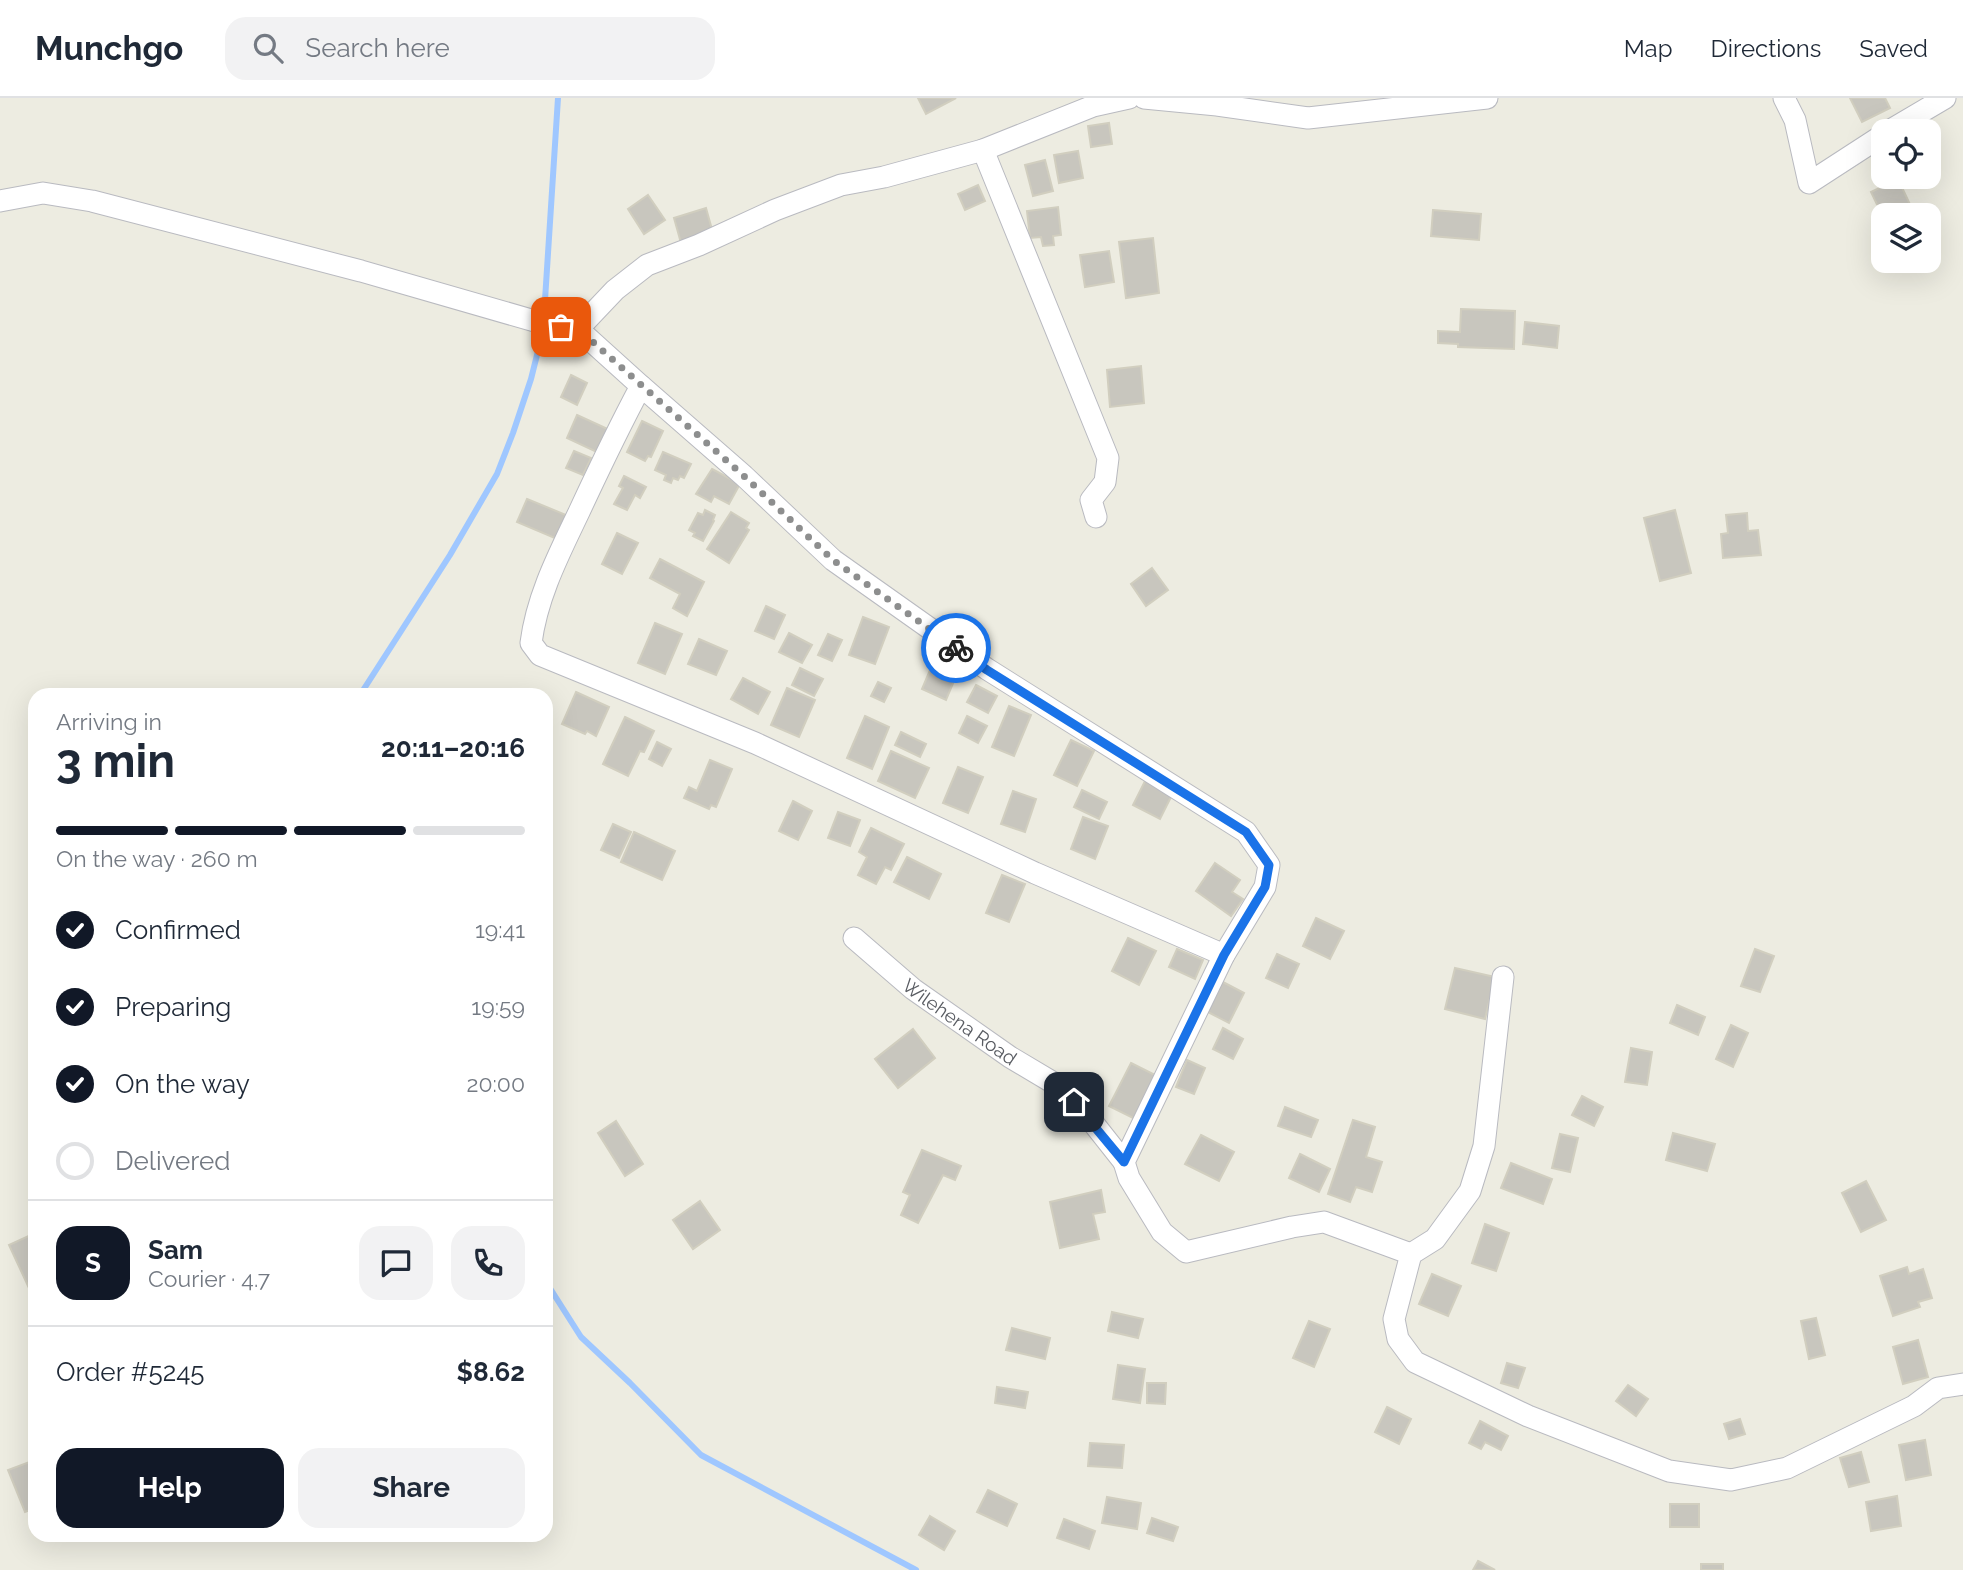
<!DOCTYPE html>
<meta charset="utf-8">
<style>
:root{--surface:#fff;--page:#f2f2f3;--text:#1f2937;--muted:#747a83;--line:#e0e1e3;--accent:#111827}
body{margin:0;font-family:Raleway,sans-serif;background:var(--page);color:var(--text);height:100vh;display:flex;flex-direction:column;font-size:26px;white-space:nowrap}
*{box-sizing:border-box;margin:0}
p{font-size:23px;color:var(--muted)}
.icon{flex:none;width:38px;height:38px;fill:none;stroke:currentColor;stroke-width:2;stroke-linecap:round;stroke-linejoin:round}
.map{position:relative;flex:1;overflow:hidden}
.side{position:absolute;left:28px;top:590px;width:525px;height:854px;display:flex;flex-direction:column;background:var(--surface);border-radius:21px;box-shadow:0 7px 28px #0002}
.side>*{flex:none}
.fabs{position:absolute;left:1871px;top:21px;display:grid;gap:14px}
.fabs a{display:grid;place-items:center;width:70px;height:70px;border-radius:14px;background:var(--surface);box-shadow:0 7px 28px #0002;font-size:35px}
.pin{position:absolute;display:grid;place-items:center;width:60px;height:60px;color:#fff;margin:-30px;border-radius:14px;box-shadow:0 4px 10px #0006}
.courier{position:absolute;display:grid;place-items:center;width:70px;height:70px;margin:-35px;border:5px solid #1a73e8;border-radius:50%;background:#fff;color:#222;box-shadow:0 2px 9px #0007}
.headline em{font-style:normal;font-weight:700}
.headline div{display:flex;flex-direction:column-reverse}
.headline{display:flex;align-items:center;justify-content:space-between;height:119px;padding:0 28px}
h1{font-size:46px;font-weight:700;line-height:52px}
.bar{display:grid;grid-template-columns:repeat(4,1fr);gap:10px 7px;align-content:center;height:84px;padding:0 28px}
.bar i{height:9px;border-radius:5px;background:var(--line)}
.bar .current{background:var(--accent)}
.bar p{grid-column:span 4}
.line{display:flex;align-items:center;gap:18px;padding:0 28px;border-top:2px solid var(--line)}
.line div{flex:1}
.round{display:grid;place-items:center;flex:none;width:74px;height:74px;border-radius:21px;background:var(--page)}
ol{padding:0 28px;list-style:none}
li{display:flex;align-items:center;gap:21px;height:77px}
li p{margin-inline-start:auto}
li .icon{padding:7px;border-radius:50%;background:var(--accent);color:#fff;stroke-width:4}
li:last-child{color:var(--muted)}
li i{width:38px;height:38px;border:4px solid var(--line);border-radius:50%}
.cta{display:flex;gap:14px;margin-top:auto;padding:14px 28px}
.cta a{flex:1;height:80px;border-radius:21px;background:var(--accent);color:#fff;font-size:28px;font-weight:700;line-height:80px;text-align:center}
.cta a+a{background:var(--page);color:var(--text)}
header{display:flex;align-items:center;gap:42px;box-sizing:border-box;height:98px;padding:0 35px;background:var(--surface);border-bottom:2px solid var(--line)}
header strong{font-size:33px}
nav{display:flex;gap:38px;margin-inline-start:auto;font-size:24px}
.search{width:490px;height:63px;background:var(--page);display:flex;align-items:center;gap:18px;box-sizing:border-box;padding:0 24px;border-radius:21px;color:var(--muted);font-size:26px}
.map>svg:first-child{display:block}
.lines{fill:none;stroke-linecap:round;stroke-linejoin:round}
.stream{stroke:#9fc7ff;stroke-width:6}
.building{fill:#c8c6be;stroke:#d1cebf;stroke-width:2}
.minor-casing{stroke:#b9bac0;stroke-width:23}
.minor{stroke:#fff;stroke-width:21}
.done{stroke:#8d8e8e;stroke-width:7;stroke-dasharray:0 12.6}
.route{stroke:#1a73e8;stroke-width:9}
.labels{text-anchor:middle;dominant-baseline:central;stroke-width:5;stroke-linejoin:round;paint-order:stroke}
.street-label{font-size:19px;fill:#595c62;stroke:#fff}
</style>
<header>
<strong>Munchgo</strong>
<div class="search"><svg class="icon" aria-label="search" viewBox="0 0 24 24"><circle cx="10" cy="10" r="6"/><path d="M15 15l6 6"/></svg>Search here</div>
<nav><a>Map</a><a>Directions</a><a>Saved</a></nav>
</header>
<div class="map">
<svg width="1963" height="1472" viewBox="0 0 1963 1472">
<rect width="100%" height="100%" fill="#edece1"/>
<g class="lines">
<!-- stream -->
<g class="stream">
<polyline points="360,597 450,457 497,376 513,335 531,281 543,233 558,0"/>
<polyline points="546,1184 581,1239 630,1285 701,1357 916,1472"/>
</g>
</g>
<!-- building -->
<g class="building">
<polygon points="918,0 956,0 926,16"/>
<polygon points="1850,0 1885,0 1890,10 1862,24"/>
<polygon points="1109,25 1112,46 1091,49 1088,28"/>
<polygon points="1078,53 1083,80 1059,85 1054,57"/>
<polygon points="1045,62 1053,93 1033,98 1025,67"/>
<polygon points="1898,81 1915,117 1883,119 1871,94"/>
<polygon points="978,87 985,103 965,112 958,96"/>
<polygon points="648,97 665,122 644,136 628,111"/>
<polygon points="1058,109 1061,137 1053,138 1054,147 1043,148 1041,139 1030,140 1027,113"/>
<polygon points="706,110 713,135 681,145 674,120"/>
<polygon points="1433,112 1481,116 1479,142 1431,138"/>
<polygon points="1153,140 1159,195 1126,200 1119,144"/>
<polygon points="1109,153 1114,184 1085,189 1080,157"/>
<polygon points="1461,211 1515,213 1514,251 1458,249 1458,246 1438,245 1438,233 1460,234"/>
<polygon points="1525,224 1559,228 1557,250 1523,246"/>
<polygon points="1141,268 1144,305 1110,309 1107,272"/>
<polygon points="571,277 587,285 577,307 561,299"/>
<polygon points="577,317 612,333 601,356 567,340"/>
<polygon points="642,323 663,333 651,359 648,358 645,363 627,354"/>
<polygon points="574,353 591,360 583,377 566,370"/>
<polygon points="663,354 691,366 684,380 680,378 678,382 673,380 671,385 664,382 666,377 655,372"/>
<polygon points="712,371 740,386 729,406 714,398 711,404 696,396"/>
<polygon points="624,378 646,389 640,400 635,397 627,412 614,406 623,390 619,388"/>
<polygon points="527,401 566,417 557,441 517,424"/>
<polygon points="705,412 715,417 713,422 714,423 703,443 693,438 695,435 689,432 698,415 703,417"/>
<polygon points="1675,412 1691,475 1660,483 1644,420"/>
<polygon points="731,414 749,425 746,430 749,432 729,465 707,451"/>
<polygon points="1747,415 1748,433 1758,432 1761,457 1723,460 1721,436 1728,435 1726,417"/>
<polygon points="617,435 638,445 622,476 602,466"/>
<polygon points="660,461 704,484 687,518 673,510 680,496 650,480"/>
<polygon points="1152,470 1168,492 1146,508 1131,486"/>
<polygon points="766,508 785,517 774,541 755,533"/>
<polygon points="863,519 889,529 875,566 849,557"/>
<polygon points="655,525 682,536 665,576 638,565"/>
<polygon points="789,535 812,547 802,565 779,554"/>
<polygon points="828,536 842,542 832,563 818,557"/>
<polygon points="699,541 727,553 716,577 688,566"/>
<polygon points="938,553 962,564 946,602 922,591"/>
<polygon points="800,570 823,581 814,598 792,587"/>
<polygon points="743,580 770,594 758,616 731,601"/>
<polygon points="878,584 891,590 884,604 871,598"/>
<polygon points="976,587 997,598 988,615 967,604"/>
<polygon points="787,590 815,602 799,639 771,627"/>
<polygon points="576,594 609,609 596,638 587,633 585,636 562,626"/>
<polygon points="1009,608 1031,617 1014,658 992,649"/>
<polygon points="865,618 889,629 872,671 847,660"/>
<polygon points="967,618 987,628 978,645 959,635"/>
<polygon points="625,619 654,633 644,654 640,653 628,678 603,666"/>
<polygon points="901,634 926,646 920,659 895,647"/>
<polygon points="1071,642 1094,653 1077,688 1054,677"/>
<polygon points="657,644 671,651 662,668 649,661"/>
<polygon points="891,653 929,670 915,700 878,683"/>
<polygon points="710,662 732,671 716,709 711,707 709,711 684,700 689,689 697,693"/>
<polygon points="958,669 983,679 968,715 943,705"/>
<polygon points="1147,679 1174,693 1160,721 1133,707"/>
<polygon points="1082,692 1107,704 1099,721 1074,709"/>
<polygon points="1013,693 1036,701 1025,734 1001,726"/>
<polygon points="793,703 812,713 798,742 779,733"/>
<polygon points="838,714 860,722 850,748 828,740"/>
<polygon points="1083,719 1108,728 1095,761 1071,751"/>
<polygon points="613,726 631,734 619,760 601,752"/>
<polygon points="871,730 904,746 891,772 885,769 876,786 858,777 867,759 859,754"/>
<polygon points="634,734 675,753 662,782 621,764"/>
<polygon points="907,759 941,776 929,801 894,784"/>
<polygon points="1215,765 1240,782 1232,794 1243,801 1231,818 1196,793"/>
<polygon points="1002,777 1025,786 1009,824 986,815"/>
<polygon points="1316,820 1344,833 1330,861 1303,848"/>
<polygon points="1128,840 1156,853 1139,887 1112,873"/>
<polygon points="1177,851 1203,862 1195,881 1169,869"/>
<polygon points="1755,851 1774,858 1760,894 1741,888"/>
<polygon points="1277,856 1299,866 1288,890 1266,880"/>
<polygon points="1455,870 1495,879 1485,921 1445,911"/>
<polygon points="1221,883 1244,895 1229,925 1206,913"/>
<polygon points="1677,907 1705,919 1698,937 1670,925"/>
<polygon points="1731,927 1748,935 1733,969 1716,961"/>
<polygon points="1223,930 1243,941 1233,961 1213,951"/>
<polygon points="913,931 935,960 898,990 875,961"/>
<polygon points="1631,950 1652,954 1647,987 1625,984"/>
<polygon points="1187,962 1205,970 1194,996 1176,989"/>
<polygon points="1131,965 1157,978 1135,1021 1109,1008"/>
<polygon points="1582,998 1603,1009 1594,1028 1572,1017"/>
<polygon points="1285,1009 1318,1022 1311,1039 1278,1028"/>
<polygon points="1353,1022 1375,1029 1366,1059 1382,1064 1372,1094 1356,1089 1350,1104 1328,1096"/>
<polygon points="616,1023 643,1066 625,1078 598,1035"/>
<polygon points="1673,1035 1715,1046 1707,1073 1666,1062"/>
<polygon points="1560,1036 1578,1040 1570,1074 1552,1070"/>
<polygon points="1201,1037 1234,1054 1219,1083 1185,1066"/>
<polygon points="922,1052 961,1068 955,1082 943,1077 918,1125 901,1117 910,1097 903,1094"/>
<polygon points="1300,1056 1330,1071 1319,1094 1289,1080"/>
<polygon points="1511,1065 1552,1081 1543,1106 1501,1090"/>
<polygon points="1866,1083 1886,1122 1861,1134 1842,1095"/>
<polygon points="1101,1092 1105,1114 1093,1116 1099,1141 1060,1150 1050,1104"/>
<polygon points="700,1103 720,1132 693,1151 673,1122"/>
<polygon points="1485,1126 1509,1135 1496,1173 1472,1165"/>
<polygon points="35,1135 35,1203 9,1147"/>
<polygon points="1907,1169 1909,1176 1923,1171 1932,1200 1918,1204 1920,1209 1893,1218 1880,1178"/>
<polygon points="1432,1176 1461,1188 1448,1218 1419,1206"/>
<polygon points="1112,1214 1143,1221 1138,1240 1108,1233"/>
<polygon points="1816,1220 1825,1257 1809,1261 1801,1223"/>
<polygon points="1309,1223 1330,1231 1314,1269 1293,1260"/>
<polygon points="1012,1230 1050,1240 1045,1261 1006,1252"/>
<polygon points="1918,1242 1928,1279 1903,1286 1893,1249"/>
<polygon points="1507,1265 1525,1270 1518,1290 1501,1285"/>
<polygon points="1118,1267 1145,1271 1140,1305 1113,1301"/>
<polygon points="1147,1285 1166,1285 1165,1306 1147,1305"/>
<polygon points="1628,1287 1648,1301 1636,1318 1616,1303"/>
<polygon points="997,1289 1028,1294 1025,1310 995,1305"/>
<polygon points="1387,1309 1411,1321 1399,1346 1375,1334"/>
<polygon points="1740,1321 1745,1336 1729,1341 1724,1326"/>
<polygon points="1480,1323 1508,1338 1501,1352 1485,1344 1481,1351 1469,1345"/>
<polygon points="1925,1342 1931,1377 1906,1382 1899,1347"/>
<polygon points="1090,1345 1124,1347 1122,1370 1088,1368"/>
<polygon points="1861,1354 1869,1384 1849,1389 1840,1360"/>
<polygon points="35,1362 35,1410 25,1414 8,1372"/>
<polygon points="988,1392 1017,1406 1007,1428 977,1414"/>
<polygon points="1897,1398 1901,1428 1871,1433 1866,1404"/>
<polygon points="1107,1399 1141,1405 1137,1431 1102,1425"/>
<rect x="1670" y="1406" width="29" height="23"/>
<polygon points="930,1418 955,1433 944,1452 919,1437"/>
<polygon points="1152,1420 1178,1429 1173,1443 1147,1435"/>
<polygon points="1064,1421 1095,1433 1089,1451 1057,1440"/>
<polygon points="1478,1463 1495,1472 1473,1472"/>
<rect x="1701" y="1466" width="22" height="6"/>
</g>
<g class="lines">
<defs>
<g id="minor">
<polyline points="1144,0 1217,7 1308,20 1487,0"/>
<polyline points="1784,0 1795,22 1809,85 1883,37"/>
<polyline points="1889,33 1945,0"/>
<polyline points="983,52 1108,360 1105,384 1091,402 1096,419"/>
<path d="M0,103L43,95L92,103L361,173L545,226L578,231L641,288C619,329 599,371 579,414C559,456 537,498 531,545L540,557L755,645L1035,775L1224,857"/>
<polyline points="578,231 615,192 647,167 699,147 775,112 841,87 884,79 983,52 1093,8 1129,0"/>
<polyline points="641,288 744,378 833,462 987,571 1246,734 1269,767 1265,789 1224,857 1124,1064 1129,1080 1162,1134 1186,1154 1292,1129 1324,1124 1411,1156"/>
<path id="s1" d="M854,840L913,891L1010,959L1057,987L1090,1021L1124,1064"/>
<polyline points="1503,879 1484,1048 1470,1093 1435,1141 1411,1156 1394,1221 1398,1241 1415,1264 1528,1318 1669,1373 1731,1382 1787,1370 1914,1308 1938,1290 1963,1286"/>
</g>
</defs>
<!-- minor casing -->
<use href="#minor" class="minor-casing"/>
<!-- minor -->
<use href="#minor" class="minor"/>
</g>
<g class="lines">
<!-- done -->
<polyline class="done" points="561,229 578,231 594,245 744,378 833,462 956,550"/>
<!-- route -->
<polyline class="route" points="956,550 987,572 1246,734 1269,767 1265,789 1224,857 1124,1064 1074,1004"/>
</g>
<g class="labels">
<!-- street labels -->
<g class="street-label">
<text stroke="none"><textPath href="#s1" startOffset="135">Wilehena Road</textPath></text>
</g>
</g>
</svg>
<div class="fabs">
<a><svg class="icon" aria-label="locate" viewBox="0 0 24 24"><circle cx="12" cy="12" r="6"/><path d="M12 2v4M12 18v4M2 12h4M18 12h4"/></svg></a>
<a><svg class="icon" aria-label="layers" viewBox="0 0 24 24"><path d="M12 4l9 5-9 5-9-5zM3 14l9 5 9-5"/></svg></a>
</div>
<div class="pin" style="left:561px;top:229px;background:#ea580c"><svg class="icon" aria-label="bag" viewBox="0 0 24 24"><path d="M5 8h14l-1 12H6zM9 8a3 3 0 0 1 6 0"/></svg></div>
<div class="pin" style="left:1074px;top:1004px;background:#1f2937"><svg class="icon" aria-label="home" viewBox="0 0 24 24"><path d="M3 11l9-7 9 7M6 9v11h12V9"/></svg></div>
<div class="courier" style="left:956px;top:550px"><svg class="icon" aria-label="bike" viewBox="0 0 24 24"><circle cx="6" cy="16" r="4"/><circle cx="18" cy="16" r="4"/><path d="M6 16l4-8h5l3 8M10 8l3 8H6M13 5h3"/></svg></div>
<section class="side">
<div class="headline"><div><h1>3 min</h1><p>Arriving in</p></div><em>20:11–20:16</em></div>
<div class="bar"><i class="current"></i><i class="current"></i><i class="current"></i><i></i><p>On the way · 260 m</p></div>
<ol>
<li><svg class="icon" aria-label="check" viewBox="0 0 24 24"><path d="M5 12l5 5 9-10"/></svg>Confirmed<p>19:41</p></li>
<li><svg class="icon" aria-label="check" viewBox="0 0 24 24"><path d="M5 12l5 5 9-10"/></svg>Preparing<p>19:59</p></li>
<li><svg class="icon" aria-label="check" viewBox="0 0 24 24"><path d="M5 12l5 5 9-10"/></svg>On the way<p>20:00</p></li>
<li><i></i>Delivered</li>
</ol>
<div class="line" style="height:126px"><b class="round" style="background:var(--accent);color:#fff">S</b><div><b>Sam</b><p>Courier · 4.7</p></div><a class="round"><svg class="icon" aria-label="chat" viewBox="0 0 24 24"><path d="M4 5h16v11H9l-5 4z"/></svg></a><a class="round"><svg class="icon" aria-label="phone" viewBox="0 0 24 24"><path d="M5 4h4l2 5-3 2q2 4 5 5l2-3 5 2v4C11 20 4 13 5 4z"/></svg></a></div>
<div class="line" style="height:91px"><div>Order #5245</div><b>$8.62</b></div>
<div class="cta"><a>Help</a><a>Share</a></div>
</section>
</div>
